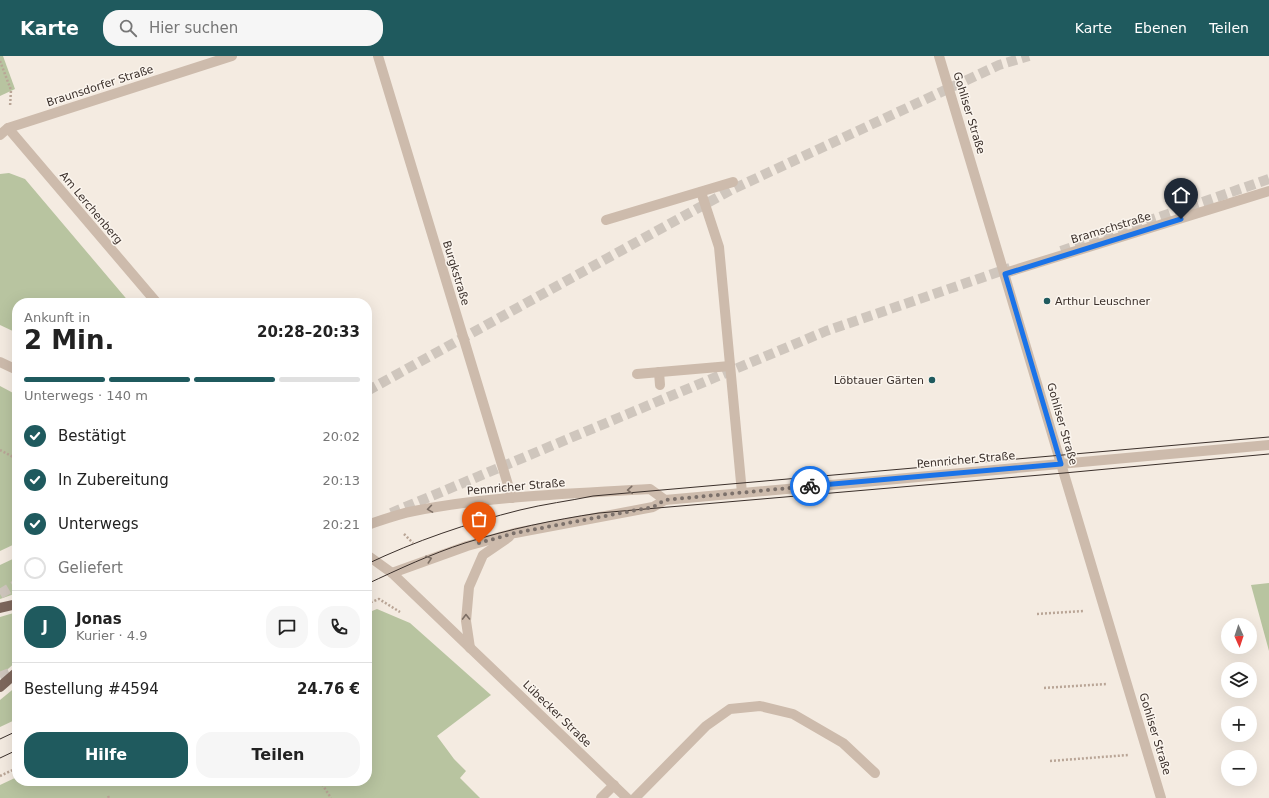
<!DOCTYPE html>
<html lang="de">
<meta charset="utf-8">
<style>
:root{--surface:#fff;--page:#f6f6f6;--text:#222;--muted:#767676;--line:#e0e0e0;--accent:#1f5a5e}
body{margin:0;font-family:"DejaVu Sans",sans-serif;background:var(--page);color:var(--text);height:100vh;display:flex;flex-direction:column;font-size:15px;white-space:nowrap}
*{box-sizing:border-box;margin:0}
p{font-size:13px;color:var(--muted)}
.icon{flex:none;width:22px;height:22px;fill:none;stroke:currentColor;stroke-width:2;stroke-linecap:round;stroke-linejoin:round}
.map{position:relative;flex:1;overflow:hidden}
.drawer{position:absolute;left:12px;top:242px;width:360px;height:488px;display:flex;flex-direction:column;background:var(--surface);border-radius:16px;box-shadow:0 4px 16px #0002}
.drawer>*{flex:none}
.needle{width:26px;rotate:177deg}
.controls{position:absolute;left:1221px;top:562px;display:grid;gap:8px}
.controls a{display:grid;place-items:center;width:36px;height:36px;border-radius:50%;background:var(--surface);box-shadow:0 4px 16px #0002;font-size:20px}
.pin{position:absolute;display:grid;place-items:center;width:34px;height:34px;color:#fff;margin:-41px -17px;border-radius:50% 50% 50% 0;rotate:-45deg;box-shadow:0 0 4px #0007}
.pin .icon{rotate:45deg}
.courier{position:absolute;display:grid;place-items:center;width:40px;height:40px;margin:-20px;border:3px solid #1a73e8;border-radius:50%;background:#fff;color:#222;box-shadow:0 1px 5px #0007}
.summary em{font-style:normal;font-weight:800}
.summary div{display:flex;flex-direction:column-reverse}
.summary{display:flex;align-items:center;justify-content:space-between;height:68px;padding:0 12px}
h1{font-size:26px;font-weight:800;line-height:30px}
.bar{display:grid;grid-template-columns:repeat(4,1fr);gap:6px 4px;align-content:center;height:48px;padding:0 12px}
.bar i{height:5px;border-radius:3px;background:var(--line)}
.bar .active{background:var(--accent)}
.bar p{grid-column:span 4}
.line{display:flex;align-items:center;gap:10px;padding:0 12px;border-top:1px solid var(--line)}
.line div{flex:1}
.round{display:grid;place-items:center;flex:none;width:42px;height:42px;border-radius:16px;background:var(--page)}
ol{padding:0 12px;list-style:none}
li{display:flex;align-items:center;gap:12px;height:44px}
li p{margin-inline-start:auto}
li .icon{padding:4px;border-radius:50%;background:var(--accent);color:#fff;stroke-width:4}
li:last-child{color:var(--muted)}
li i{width:22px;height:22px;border:2px solid var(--line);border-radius:50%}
.button{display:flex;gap:8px;margin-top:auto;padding:8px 12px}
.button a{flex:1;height:46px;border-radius:16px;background:var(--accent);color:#fff;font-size:16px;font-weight:800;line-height:46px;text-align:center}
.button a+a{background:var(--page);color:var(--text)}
header{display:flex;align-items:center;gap:24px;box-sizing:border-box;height:56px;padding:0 20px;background:var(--accent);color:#fff}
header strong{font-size:19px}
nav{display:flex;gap:22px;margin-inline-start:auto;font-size:14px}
.search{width:280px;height:36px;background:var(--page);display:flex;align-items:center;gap:10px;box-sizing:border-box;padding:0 14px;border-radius:16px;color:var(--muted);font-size:15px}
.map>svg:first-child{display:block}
.green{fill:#b8c4a0}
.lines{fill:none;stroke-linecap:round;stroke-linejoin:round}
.primary-tunnel{stroke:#cfc6bd;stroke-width:10;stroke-dasharray:10 5;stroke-linecap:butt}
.path{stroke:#b9a596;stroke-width:2.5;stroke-dasharray:2 2;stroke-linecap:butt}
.service{stroke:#cdbbac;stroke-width:10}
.minor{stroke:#cdbbac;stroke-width:10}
.primary{stroke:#7d675c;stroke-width:10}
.tram{stroke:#3b302b;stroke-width:1}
.oneway{stroke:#7d6f65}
.done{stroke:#7c716b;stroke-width:4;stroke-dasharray:0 7.2}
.route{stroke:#1a73e8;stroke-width:5}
.poi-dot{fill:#1f5a5e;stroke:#fbf5ee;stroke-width:1.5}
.labels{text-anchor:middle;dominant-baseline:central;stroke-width:3;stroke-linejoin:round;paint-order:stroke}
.street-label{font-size:11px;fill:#3b302b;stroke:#fbf5ee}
.poi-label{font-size:11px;fill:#3b302b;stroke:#fbf5ee;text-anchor:start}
</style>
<header>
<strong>Karte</strong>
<div class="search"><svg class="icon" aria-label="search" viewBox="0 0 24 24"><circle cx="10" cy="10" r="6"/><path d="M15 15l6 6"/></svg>Hier suchen</div>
<nav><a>Karte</a><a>Ebenen</a><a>Teilen</a></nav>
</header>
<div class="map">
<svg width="1269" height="742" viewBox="0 0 1269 742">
<rect width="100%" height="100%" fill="#f4ebe1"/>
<!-- green -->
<g class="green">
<polygon points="0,0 3,0 15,33 0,40"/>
<polygon points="9,117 25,123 130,247 17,247 17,277 0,269 0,118"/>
<polygon points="0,330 17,339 17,487 0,495"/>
<polygon points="17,501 17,537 0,543 0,509"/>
<polygon points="1269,527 1269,595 1251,529"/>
<polygon points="377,553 410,567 491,639 437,680 454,703 466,715 460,722 480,742 0,742 0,729 17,721 17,725 367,725 367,557"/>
<polygon points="17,556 17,605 0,620 0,561"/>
<polygon points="17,630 17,663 0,671 0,644"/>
</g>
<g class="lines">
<!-- primary-tunnel -->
<g class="primary-tunnel">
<polyline points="1061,195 1269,123"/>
<polyline points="367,335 731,134 999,9 1029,0"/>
<polyline points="391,457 826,275 1010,212"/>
<polyline points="0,538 17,528"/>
<polyline points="0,621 17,614"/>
</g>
<!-- path -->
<g class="path">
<polyline points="0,5 11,34 10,51"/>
<polyline points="0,394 17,403"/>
<polyline points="404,478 413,487"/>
<polyline points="367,548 379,543 400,556"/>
<polyline points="1037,558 1084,555"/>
<polyline points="1044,632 1106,628"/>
<polyline points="1050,705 1128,699"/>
<polyline points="0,720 17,712"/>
<polyline points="320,725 331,742"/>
<polyline points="108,740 109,742"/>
</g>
<!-- service -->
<g class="service">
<polyline points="701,136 719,191 742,437"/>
<polyline points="606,164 733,126"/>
<polyline points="659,316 660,329"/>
<polyline points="637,318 730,310"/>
<polyline points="601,742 614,729"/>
<polyline points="635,742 706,670 730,653 760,650 793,658 843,687 875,717"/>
</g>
<!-- minor -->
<g class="minor">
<polyline points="378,0 512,442"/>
<polyline points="939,0 1161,742"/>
<polyline points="8,72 157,247"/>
<polyline points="0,79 8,72 232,0"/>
<polyline points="1005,217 1269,135"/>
<polyline points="0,306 17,314"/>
<path d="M367,469C382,464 398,458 414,455C491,440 571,438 650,433L665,444"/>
<polyline points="367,499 392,517 627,742"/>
<polyline points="392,517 467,490 515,477 653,451 665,444 1269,389"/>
<polyline points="470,592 466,565 469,531 483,499 509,481"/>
</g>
<!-- primary -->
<g class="primary">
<polyline points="0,552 17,548"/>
<polyline points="0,631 17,616"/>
</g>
<!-- tram -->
<g class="tram">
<path d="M367,508C415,485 468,467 520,454C544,448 569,445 593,440L1269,381"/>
<path d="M367,528C399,513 431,498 465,487C509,473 553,464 599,457L1064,417L1269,398"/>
<polyline points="0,683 17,675"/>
<polyline points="0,702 17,694"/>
</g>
</g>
<!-- one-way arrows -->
<defs><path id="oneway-chevron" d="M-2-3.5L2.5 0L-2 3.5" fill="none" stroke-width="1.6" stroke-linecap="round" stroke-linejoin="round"/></defs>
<g class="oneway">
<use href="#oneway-chevron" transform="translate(630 434) rotate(176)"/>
<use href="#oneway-chevron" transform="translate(430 453) rotate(171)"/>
<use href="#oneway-chevron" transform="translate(429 503) rotate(-19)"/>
<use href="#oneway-chevron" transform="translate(466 561) rotate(-91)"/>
</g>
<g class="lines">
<!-- done -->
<polyline class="done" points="479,487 515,477 653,451 665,444 810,430"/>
<!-- route -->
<polyline class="route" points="810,430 1061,408 1005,218 1181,163"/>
</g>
<!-- markers -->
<g class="poi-dot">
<circle cx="1047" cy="245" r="4"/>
<circle cx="932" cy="324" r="4"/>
</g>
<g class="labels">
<!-- street labels -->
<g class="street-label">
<text transform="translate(100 30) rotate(-18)">Braunsdorfer Straße</text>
<text transform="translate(969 57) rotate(73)">Gohliser Straße</text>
<text transform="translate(91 152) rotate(50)">Am Lerchenberg</text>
<text transform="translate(1111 172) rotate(-17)">Bramschstraße</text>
<text transform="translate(456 217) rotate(73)">Burgkstraße</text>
<text transform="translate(1062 368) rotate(74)">Gohliser Straße</text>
<text transform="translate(966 404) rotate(-5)">Pennricher Straße</text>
<text transform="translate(516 431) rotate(-5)">Pennricher Straße</text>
<text transform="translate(557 658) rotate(44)">Lübecker Straße</text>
<text transform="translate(1155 678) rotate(73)">Gohliser Straße</text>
</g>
<!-- poi labels -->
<g class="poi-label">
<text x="1055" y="245">Arthur Leuschner</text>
<text x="924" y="324" text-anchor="end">Löbtauer Gärten</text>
</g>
</g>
</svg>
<div class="controls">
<a><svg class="needle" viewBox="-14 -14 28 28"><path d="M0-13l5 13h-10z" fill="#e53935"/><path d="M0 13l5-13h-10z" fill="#767676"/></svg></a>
<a><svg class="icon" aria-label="layers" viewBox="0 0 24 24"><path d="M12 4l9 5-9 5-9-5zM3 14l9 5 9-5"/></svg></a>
<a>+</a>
<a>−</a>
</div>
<div class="pin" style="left:479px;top:487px;background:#ea580c"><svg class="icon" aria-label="bag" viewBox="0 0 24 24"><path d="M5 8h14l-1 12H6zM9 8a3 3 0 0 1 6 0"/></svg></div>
<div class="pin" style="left:1181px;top:163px;background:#1f2937"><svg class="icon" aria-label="home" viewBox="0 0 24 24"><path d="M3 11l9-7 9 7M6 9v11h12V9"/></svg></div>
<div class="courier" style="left:810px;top:430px"><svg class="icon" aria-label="bike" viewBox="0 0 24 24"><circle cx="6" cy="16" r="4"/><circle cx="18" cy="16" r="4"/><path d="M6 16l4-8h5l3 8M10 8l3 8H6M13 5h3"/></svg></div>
<section class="drawer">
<div class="summary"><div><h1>2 Min.</h1><p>Ankunft in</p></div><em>20:28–20:33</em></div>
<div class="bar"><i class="active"></i><i class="active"></i><i class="active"></i><i></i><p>Unterwegs · 140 m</p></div>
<ol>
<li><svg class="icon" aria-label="check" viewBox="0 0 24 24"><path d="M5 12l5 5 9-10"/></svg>Bestätigt<p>20:02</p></li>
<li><svg class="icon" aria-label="check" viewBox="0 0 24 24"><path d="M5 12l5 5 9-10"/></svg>In Zubereitung<p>20:13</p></li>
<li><svg class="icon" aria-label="check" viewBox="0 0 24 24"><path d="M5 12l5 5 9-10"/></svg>Unterwegs<p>20:21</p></li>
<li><i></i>Geliefert</li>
</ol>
<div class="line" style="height:72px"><b class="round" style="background:var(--accent);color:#fff">J</b><div><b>Jonas</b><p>Kurier · 4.9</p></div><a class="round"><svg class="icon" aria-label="chat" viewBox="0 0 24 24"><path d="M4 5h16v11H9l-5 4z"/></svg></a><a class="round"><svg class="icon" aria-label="phone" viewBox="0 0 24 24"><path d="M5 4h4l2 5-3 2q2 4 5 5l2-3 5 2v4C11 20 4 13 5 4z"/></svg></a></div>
<div class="line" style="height:52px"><div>Bestellung #4594</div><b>24.76 €</b></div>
<div class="button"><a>Hilfe</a><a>Teilen</a></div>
</section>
</div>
